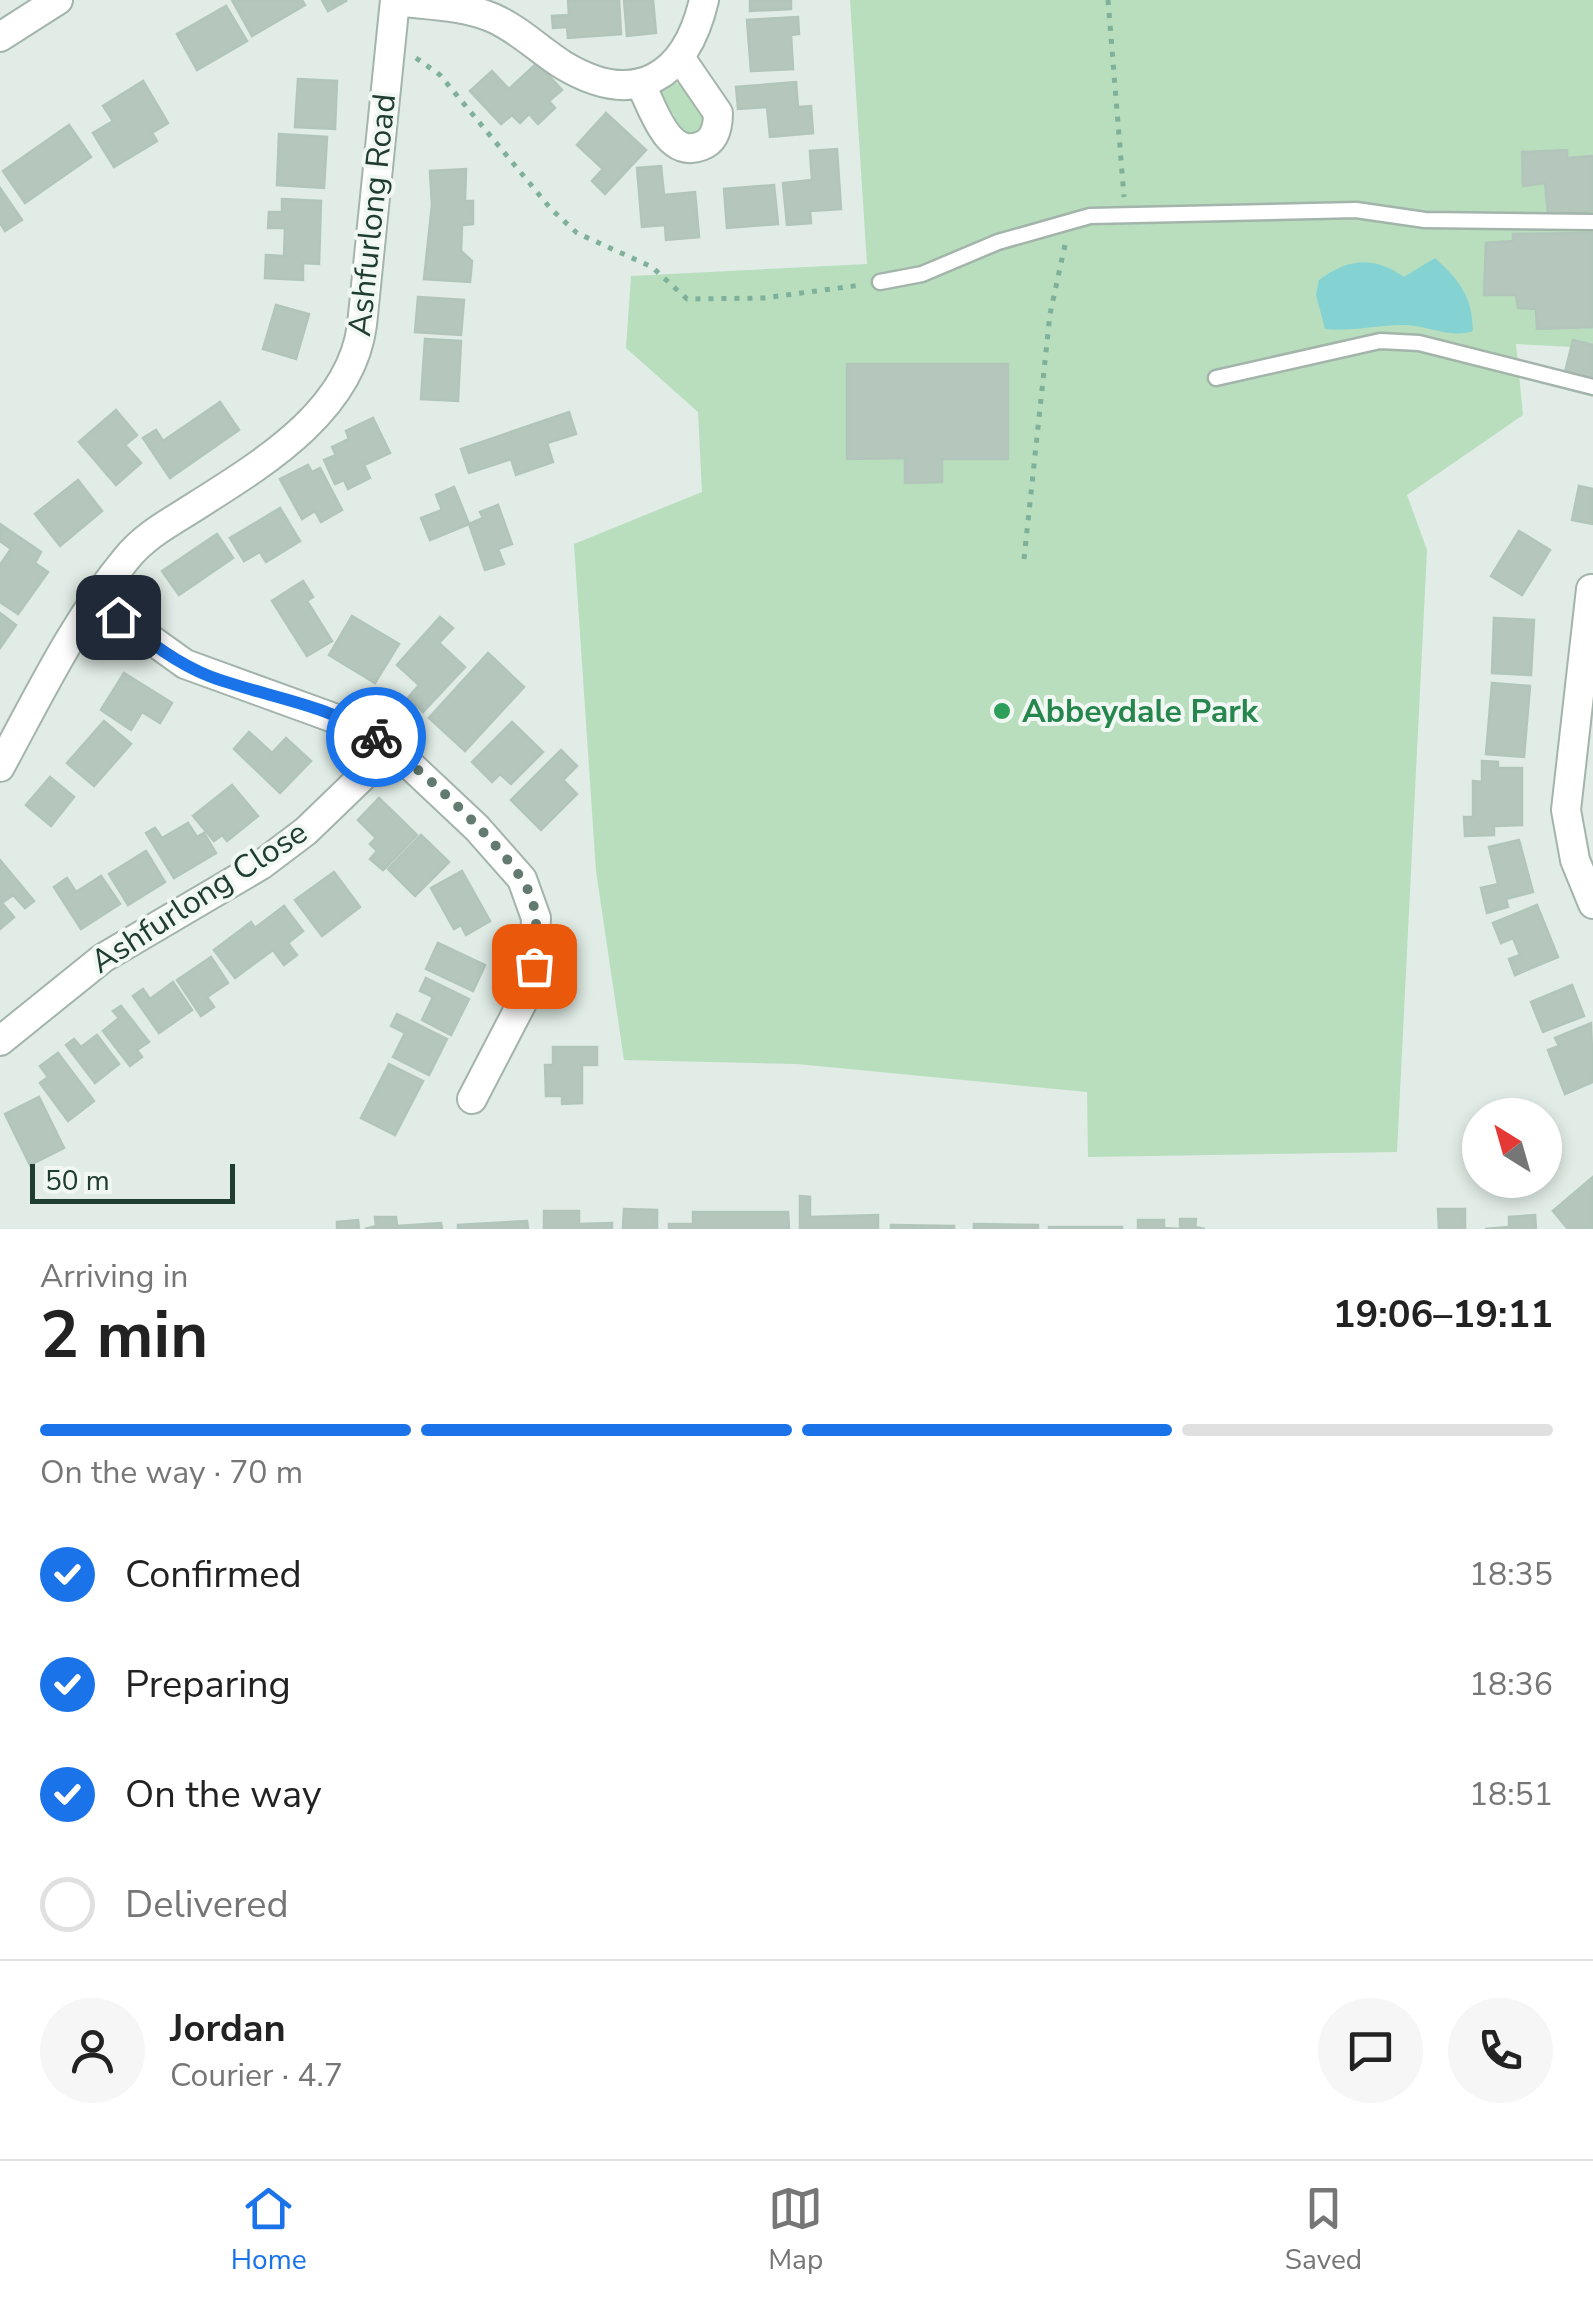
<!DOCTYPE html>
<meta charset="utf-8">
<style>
:root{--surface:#fff;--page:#f6f6f6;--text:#222;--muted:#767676;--line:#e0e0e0;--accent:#1a73e8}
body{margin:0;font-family:"Nunito Sans",sans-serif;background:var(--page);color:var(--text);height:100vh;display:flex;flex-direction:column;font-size:38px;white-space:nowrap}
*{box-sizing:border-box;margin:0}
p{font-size:32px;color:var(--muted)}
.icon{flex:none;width:55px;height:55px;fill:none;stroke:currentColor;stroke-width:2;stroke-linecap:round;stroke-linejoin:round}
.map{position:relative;height:1229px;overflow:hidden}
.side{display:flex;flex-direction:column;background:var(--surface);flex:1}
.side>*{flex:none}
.needle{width:65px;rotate:323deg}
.tools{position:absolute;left:1462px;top:1098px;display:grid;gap:20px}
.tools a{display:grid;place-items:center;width:100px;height:100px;border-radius:50%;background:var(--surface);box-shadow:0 5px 15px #0003;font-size:50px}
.scale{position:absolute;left:30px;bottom:25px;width:205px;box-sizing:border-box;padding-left:10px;border:5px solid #203d31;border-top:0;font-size:28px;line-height:35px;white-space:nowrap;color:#203d31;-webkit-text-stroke:8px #f1f8f3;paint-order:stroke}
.pin{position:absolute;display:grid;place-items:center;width:85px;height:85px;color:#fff;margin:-42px;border-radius:20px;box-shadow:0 5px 15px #0006}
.courier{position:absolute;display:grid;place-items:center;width:100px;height:100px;margin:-50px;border:8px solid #1a73e8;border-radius:50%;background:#fff;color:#222;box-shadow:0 2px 12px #0007}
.headline em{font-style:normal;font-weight:700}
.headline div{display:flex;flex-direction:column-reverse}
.headline{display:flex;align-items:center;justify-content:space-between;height:170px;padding:0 40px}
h1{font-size:65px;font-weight:700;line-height:75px}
.bar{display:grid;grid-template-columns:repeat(4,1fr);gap:15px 10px;align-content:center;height:120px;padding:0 40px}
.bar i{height:12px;border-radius:8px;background:var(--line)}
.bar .active{background:var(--accent)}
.bar p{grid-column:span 4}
.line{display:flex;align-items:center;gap:25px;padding:0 40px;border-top:2px solid var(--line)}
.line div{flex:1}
.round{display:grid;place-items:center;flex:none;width:105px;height:105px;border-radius:52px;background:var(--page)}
ol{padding:0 40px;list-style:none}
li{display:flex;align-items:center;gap:30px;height:110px}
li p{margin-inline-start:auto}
li .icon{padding:10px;border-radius:50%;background:var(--accent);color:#fff;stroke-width:4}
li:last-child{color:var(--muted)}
li i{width:55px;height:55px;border:5px solid var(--line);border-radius:50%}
.menu{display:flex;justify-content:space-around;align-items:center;height:140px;border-top:2px solid var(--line);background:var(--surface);font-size:28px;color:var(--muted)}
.menu a{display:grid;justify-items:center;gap:5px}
.menu .active{color:var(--accent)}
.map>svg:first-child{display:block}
.green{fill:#b8debd}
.water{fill:#85d2d3}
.building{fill:#b5c6bd;stroke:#b2c5bb;stroke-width:2.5}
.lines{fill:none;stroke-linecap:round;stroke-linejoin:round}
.lane-casing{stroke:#a3b4ab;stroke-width:19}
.street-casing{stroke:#a3b4ab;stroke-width:32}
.path{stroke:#7fb09a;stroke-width:5;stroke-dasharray:5 8;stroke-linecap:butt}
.lane{stroke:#fff;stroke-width:14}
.street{stroke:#fff;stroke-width:28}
.done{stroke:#637a70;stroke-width:10;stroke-dasharray:0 18}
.route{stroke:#1a73e8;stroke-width:12}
.leisure-dot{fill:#2e9e5b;stroke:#f1f8f3;stroke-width:4}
.labels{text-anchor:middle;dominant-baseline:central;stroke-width:8;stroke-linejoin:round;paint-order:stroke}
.street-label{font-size:32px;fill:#203d31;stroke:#f1f8f3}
.leisure-label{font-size:32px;font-weight:bold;fill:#27864d;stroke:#f1f8f3;text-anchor:start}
</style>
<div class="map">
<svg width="1593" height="1229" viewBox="0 0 1593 1229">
<rect width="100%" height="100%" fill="#e0ece5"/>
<!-- green -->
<g class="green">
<polygon points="850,0 1593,0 1593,348 1516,344 1523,415 1407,495 1427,550 1397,1152 1088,1157 1087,1092 797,1064 624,1060 596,871 574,544 702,492 698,412 626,348 631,276 867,264"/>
<polygon points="670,82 690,86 707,114 705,129 693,136 677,131 674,115 658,98 659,84"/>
</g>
<!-- water -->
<path class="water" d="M1435,258C1460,281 1472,296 1473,331C1448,339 1429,325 1403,325C1376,325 1352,332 1325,329L1316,295L1319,280C1349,258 1374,256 1404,277Z"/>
<!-- building -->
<g class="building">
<polygon points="232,0 302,0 305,5 252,36"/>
<polygon points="322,0 345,0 346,1 328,11"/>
<polygon points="568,0 619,0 621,34 568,38 567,27 553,28 552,16 569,15"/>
<polygon points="624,0 653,0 656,33 627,36"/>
<polygon points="750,0 791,0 791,9 750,11"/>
<polygon points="226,6 247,41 197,70 177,34"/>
<polygon points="798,17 799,34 791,35 793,69 751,71 747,20"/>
<polygon points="537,63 562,90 549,101 555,108 538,124 529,114 520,123 512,115 501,124 470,91 492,71 509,89"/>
<polygon points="298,79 337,81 335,129 295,127"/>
<polygon points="143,81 168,123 152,133 157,141 114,167 93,133 113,121 103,106"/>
<polygon points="796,82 798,107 811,106 813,133 770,137 767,107 738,109 736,87"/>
<polygon points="606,113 646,150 605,194 592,181 603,169 577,145"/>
<polygon points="69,125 91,157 25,203 3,171"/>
<polygon points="279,134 327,137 324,188 277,185"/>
<polygon points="837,149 841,209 810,211 811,223 787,225 783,183 812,180 810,151"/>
<polygon points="1567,150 1567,158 1593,156 1593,211 1548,214 1545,183 1523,186 1522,152"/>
<polygon points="661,166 664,195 695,192 699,237 666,240 665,225 642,227 637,168"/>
<polygon points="466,169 465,201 473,201 473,224 462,225 461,251 472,261 470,282 424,279 432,205 430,171"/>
<polygon points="774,185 778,224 727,228 724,189"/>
<polygon points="0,188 22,220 5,231 0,223"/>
<polygon points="282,199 321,201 319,264 303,263 303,280 265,278 266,255 284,256 285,228 268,228 269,212 282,212"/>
<polygon points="1593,233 1593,327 1537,329 1536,309 1518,308 1516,295 1484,295 1486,243 1513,241 1513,234"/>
<polygon points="418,297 464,300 461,335 415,332"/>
<polygon points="276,305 309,314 296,359 263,349"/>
<polygon points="425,339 461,341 458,401 421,399"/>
<polygon points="1573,340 1593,345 1593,379 1565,372"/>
<polygon points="847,364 1008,364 1008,459 942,459 942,482 905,483 905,458 847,459"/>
<polygon points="220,402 239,430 170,478 143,438 156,430 163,441"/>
<polygon points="116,410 137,435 125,445 141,463 116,485 79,442"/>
<polygon points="569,412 576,434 547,443 553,462 516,475 511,459 469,473 461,449"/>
<polygon points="373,418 390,453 364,465 370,478 348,489 344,480 335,484 324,460 336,455 332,447 349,439 346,431"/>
<polygon points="308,465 312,472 320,468 342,510 321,522 315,511 302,519 280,479"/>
<polygon points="78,480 102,511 60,546 35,514"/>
<polygon points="1579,486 1593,489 1593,524 1572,520"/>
<polygon points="454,487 469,524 430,540 421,518 442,510 436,495"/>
<polygon points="498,505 512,544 498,549 504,564 485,570 469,524 483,518 480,512"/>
<polygon points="280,508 300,541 266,562 260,552 244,561 230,538"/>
<polygon points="0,524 41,552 35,563 48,572 18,614 0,602 0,565 11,549 0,541"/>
<polygon points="1519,531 1550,550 1522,595 1491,576"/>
<polygon points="217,534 233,558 179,595 162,571"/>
<polygon points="303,581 313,597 307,601 332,641 307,656 272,601"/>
<polygon points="0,613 16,625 0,648"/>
<polygon points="352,616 399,644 375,683 329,655"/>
<polygon points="440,617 453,628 439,643 465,667 423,712 408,698 419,685 397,665"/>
<polygon points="1494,618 1534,620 1531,675 1492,673"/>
<polygon points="488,653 524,687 465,751 429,718"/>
<polygon points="124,673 172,703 160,723 142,712 131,730 101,710"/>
<polygon points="1492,683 1530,686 1524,757 1486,754"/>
<polygon points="104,721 131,744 94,786 67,763"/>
<polygon points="512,722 543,752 511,784 500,774 492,782 472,762"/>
<polygon points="249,732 272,753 286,738 311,761 280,793 234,749"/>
<polygon points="561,750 577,766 563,780 577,794 541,830 511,800"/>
<polygon points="1482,761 1498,762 1498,768 1522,768 1522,825 1494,826 1494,835 1465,836 1464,817 1473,817 1473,781 1482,782"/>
<polygon points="50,777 74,797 51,826 26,805"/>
<polygon points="232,785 258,816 227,841 222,835 214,841 193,816"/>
<polygon points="379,798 417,835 383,870 370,859 377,851 370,844 376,838 358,820"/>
<polygon points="188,823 197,837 204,833 216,853 174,878 146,833 155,828 162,838"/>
<polygon points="421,835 449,862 415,896 388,869"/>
<polygon points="1519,840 1533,892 1506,899 1508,907 1487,913 1481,888 1498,884 1489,847"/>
<polygon points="146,851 165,882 128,905 109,874"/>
<polygon points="0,860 34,901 25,908 13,895 2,903 14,917 0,929"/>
<polygon points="462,871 490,921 466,935 461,925 454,929 431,888"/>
<polygon points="334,872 360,907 322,936 295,900"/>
<polygon points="101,876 120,904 81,929 54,887 67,878 76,892"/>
<polygon points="1537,905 1558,957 1515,975 1509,959 1520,955 1513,938 1501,943 1493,923"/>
<polygon points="284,906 303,931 288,943 297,955 284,965 273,950 235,978 214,950 251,922 255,928"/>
<polygon points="438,943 485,965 473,991 426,969"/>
<polygon points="211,957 228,983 207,997 214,1007 201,1016 177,980"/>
<polygon points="426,978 469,999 451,1035 422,1020 433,997 420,991"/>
<polygon points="173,982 192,1010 159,1033 133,996 143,989 150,999"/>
<polygon points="1572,985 1584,1016 1543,1032 1531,1002"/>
<polygon points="121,1006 149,1042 137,1050 142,1057 130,1066 103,1031 119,1018 113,1011"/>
<polygon points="397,1014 447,1039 429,1075 393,1057 405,1033 391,1026"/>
<polygon points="1591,1023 1593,1082 1565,1094 1548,1050 1559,1046 1555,1038"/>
<polygon points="97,1035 119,1064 95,1083 66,1045 74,1039 81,1047"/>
<polygon points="553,1047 597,1047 597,1065 582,1065 582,1103 562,1104 562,1096 546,1096 545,1065 553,1065"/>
<polygon points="58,1053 94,1101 68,1121 40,1083 48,1077 40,1066"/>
<polygon points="389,1064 423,1081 395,1135 361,1118"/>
<polygon points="39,1097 64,1148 30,1165 5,1114"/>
<polygon points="1593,1177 1593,1229 1568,1229 1553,1211"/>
<polygon points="800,1196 810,1197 810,1217 878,1215 878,1229 800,1229"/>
<polygon points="624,1209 657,1210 657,1229 623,1229"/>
<polygon points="1438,1209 1465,1209 1465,1229 1439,1229"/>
<polygon points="544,1211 579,1211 579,1224 612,1223 612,1229 544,1229"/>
<polygon points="693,1212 788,1212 789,1229 669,1229 669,1224 693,1224"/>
<polygon points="1535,1215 1536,1229 1485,1229 1509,1227 1509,1217"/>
<polygon points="375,1217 396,1217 397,1226 441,1223 442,1229 365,1229 376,1226"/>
<polygon points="1180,1219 1196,1219 1195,1227 1205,1229 1138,1229 1138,1220 1164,1220 1164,1228 1180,1229"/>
<polygon points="358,1220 359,1229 337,1229 337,1222"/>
<polygon points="527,1221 528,1229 458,1229 458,1225"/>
<polygon points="974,1224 1038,1225 1038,1229 974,1229"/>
<polygon points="891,1225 954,1226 954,1229 891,1229"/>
<rect x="1049" y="1227" width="73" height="2"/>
</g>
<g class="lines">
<defs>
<g id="lane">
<polyline points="880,282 922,274 998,242 1090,216 1356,210 1425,220 1593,222"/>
<polyline points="1216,378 1380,341 1419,343 1593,387"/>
</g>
<g id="street">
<path d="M395,1C427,5 463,5 493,18C520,30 539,50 563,65C636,109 686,77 704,0"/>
<polyline points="0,37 58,0"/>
<path d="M640,83C652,104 666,160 701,146C715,141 718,127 718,113L681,59"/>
<polyline points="1591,589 1566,810 1575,860 1593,904"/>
<polyline points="96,600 185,664 364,729 392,748 477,828 522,879 536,918 534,967 525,997 472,1099"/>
<path d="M0,767C38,697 75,620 126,559C146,534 173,521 199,504C265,462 351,410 362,325L395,0"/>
<polyline points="0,1041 103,958 261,865 306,831 392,748"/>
</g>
</defs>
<!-- lane casing -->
<use href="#lane" class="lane-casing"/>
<!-- street casing -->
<use href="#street" class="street-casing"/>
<!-- path -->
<g class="path">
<polyline points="1108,0 1124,197"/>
<polyline points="416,58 440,75 551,209 577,233 652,267 687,299 764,298 861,285"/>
<polyline points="1024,559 1050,314 1065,245"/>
</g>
<!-- lane -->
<use href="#lane" class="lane"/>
<!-- street -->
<use href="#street" class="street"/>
</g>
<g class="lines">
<!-- done -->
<path class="done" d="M376,737C415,763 516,855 531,897C539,919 536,944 534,966"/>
<!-- route -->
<path class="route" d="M118,617C146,639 174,662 209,676C264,697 326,703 376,737"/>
</g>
<!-- markers -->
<circle class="leisure-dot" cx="1002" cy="711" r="10"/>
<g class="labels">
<!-- street labels -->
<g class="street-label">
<text transform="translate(372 215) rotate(-84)">Ashfurlong Road</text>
<text transform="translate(199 897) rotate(-33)">Ashfurlong Close</text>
</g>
<!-- leisure labels -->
<g class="leisure-label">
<text x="1022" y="711">Abbeydale Park</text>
</g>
</g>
</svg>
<div class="tools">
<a><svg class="needle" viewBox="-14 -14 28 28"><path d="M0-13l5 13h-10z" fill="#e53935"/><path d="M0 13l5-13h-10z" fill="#767676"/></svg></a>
</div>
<div class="scale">50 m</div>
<div class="pin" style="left:534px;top:966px;background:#ea580c"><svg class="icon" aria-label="bag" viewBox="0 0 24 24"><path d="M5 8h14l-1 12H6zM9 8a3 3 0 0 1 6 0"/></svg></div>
<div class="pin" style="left:118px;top:617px;background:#1f2937"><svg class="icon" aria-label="home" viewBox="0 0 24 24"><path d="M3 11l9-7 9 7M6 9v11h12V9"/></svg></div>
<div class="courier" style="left:376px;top:737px"><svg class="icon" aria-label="bike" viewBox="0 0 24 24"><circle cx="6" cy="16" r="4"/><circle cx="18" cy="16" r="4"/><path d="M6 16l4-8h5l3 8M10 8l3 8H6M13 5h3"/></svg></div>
</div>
<section class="side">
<div class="headline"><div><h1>2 min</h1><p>Arriving in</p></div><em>19:06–19:11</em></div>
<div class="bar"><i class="active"></i><i class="active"></i><i class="active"></i><i></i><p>On the way · 70 m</p></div>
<ol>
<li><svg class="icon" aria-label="check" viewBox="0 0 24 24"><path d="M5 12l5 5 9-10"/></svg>Confirmed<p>18:35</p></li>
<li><svg class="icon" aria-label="check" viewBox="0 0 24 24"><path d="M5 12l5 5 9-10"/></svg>Preparing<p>18:36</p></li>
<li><svg class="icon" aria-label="check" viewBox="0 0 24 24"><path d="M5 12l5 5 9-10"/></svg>On the way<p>18:51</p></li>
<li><i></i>Delivered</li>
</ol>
<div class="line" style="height:180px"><a class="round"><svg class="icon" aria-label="person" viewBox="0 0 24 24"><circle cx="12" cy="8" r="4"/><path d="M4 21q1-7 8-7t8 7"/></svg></a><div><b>Jordan</b><p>Courier · 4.7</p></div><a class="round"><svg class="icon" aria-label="chat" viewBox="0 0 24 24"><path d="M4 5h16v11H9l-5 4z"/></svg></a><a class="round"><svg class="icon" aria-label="phone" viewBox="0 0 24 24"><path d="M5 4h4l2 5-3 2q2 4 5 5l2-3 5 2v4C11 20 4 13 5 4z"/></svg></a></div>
</section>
<nav class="menu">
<a class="active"><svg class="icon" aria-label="home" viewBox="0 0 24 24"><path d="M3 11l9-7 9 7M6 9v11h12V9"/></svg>Home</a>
<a><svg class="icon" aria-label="map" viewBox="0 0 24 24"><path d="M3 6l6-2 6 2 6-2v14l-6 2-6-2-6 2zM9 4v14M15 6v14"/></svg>Map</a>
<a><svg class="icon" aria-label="saved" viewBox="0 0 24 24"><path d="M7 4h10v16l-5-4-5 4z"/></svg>Saved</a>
</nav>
